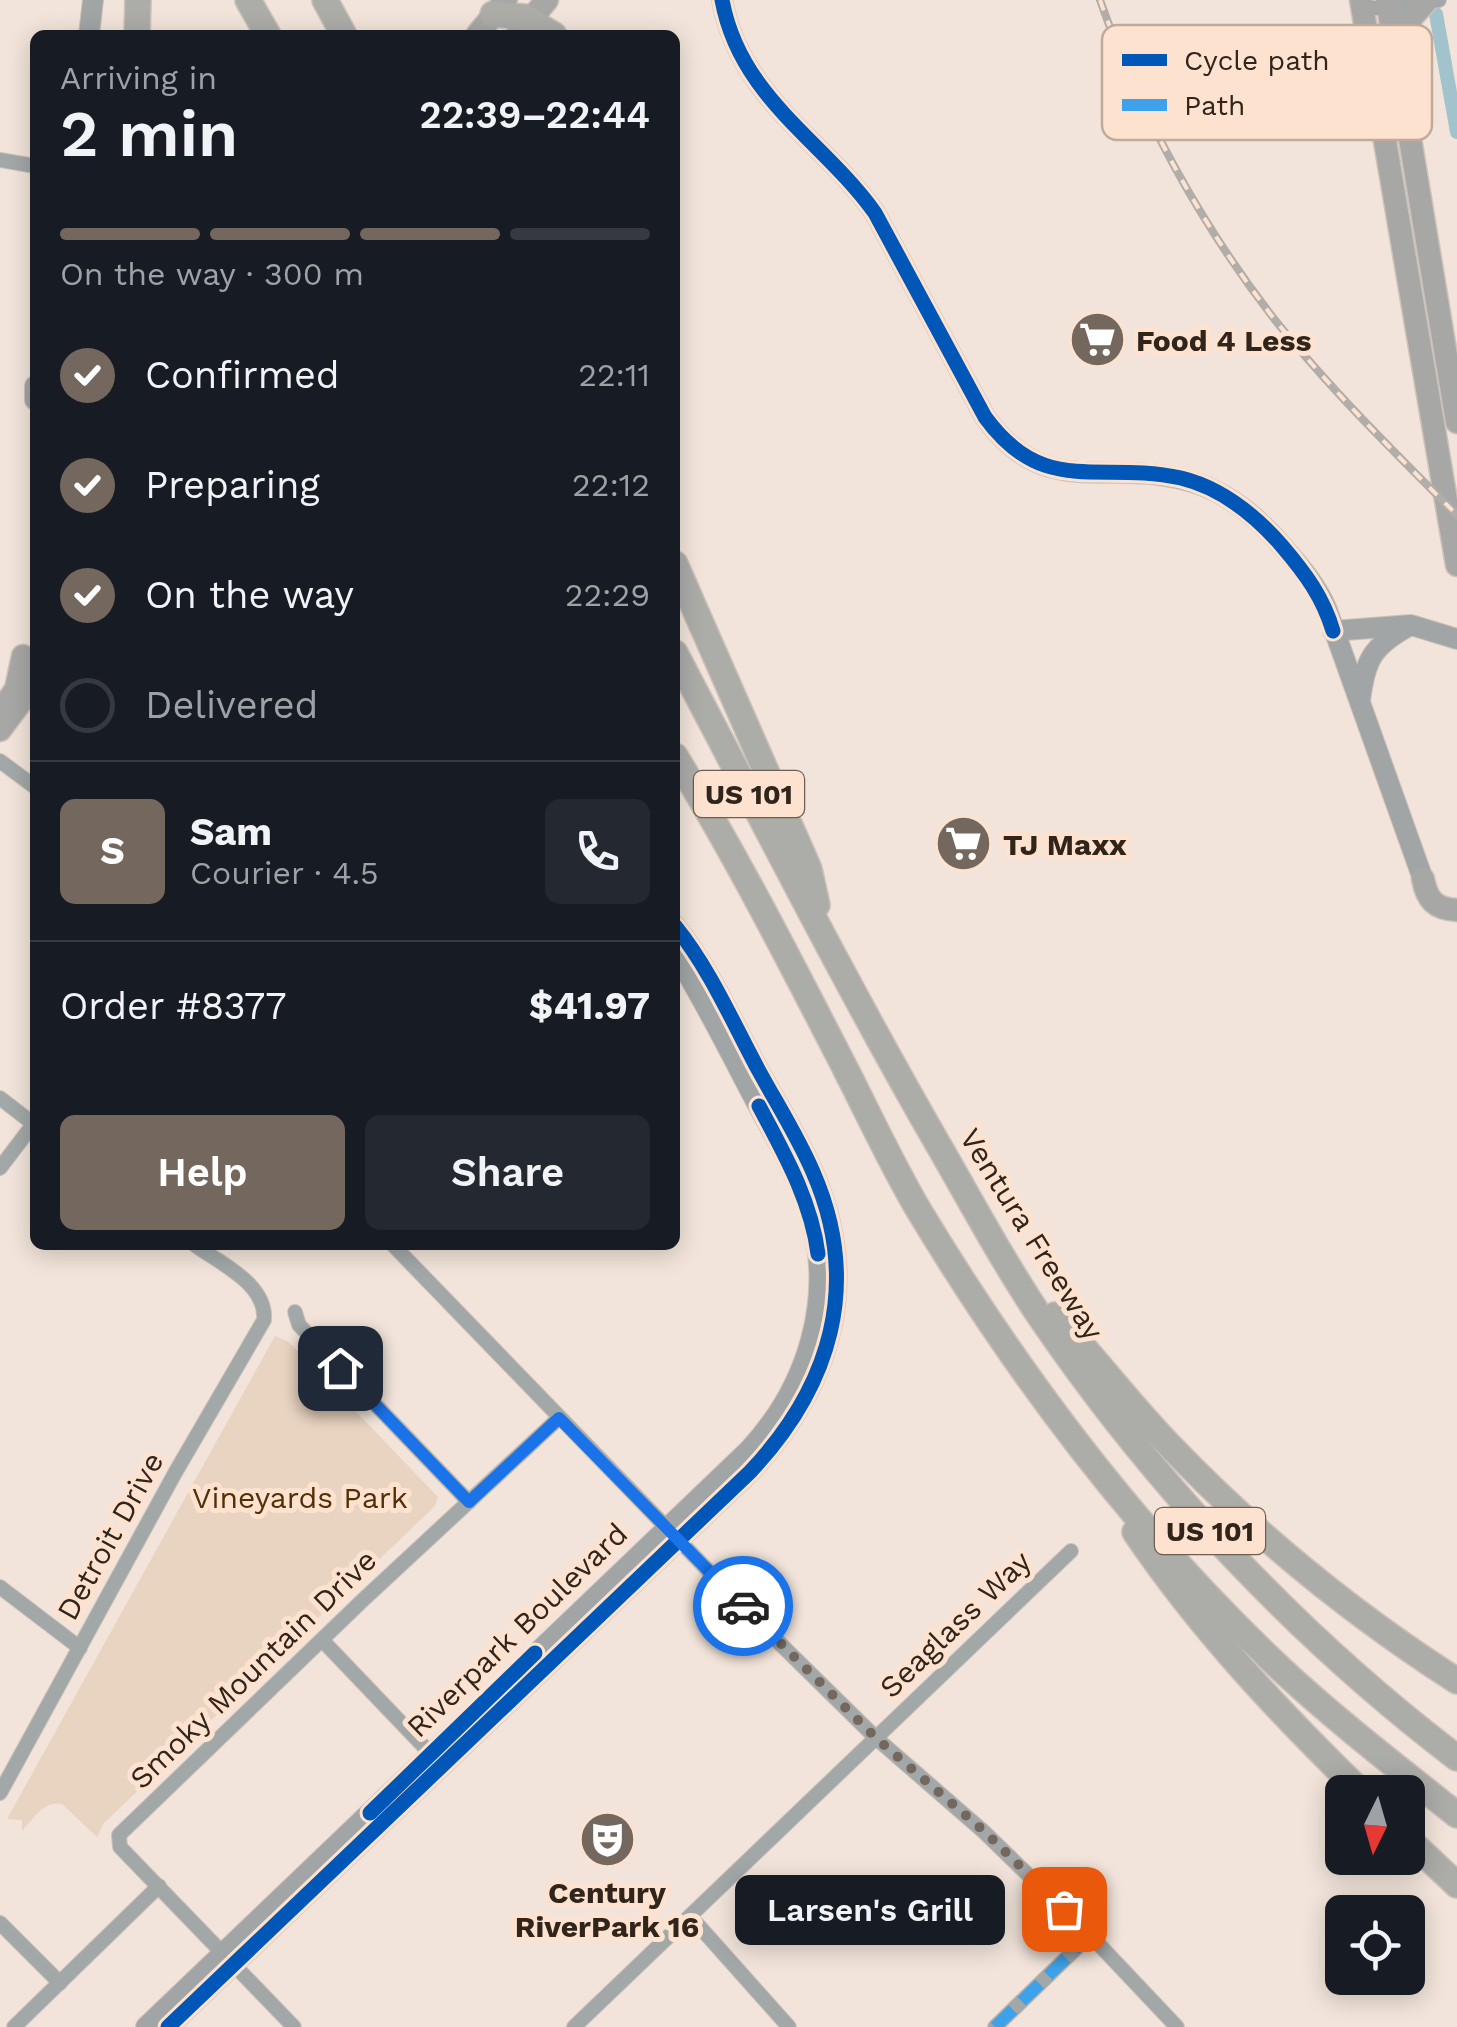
<!DOCTYPE html>
<meta charset="utf-8">
<style>
:root{--surface:#171b24;--page:#242831;--text:#f1f3f6;--muted:#9ea1a6;--line:#363941;--accent:#74675e}
body{margin:0;font-family:"Work Sans",sans-serif;background:var(--page);color:var(--text);height:100vh;display:flex;flex-direction:column;font-size:38px;white-space:nowrap}
*{box-sizing:border-box;margin:0}
p{font-size:32px;color:var(--muted)}
.icon{flex:none;width:55px;height:55px;fill:none;stroke:currentColor;stroke-width:2;stroke-linecap:round;stroke-linejoin:round}
.map{position:relative;flex:1;overflow:hidden}
.sheet{position:absolute;left:30px;top:30px;width:650px;height:1220px;display:flex;flex-direction:column;background:var(--surface);border-radius:15px;box-shadow:0 5px 25px #0003}
.sheet>*{flex:none}
.needle{width:65px;rotate:185deg}
.controls{position:absolute;left:1325px;top:1775px;display:grid;gap:20px}
.controls a{display:grid;place-items:center;width:100px;height:100px;border-radius:15px;background:var(--surface);box-shadow:0 5px 25px #0003;font-size:50px}
.pin{position:absolute;display:grid;place-items:center;width:85px;height:85px;color:#fff;margin:-42px;border-radius:20px;box-shadow:0 5px 15px #0006}
.courier{position:absolute;display:grid;place-items:center;width:100px;height:100px;margin:-50px;border:8px solid #1a73e8;border-radius:50%;background:#fff;color:#222;box-shadow:0 2px 12px #0007}
.bubble{position:absolute;height:70px;border-radius:15px;background:var(--surface);box-shadow:0 5px 25px #0003;font-size:32px;font-weight:600;line-height:70px;text-align:center}
.overview em{font-style:normal;font-weight:600}
.overview div{display:flex;flex-direction:column-reverse}
.overview{display:flex;align-items:center;justify-content:space-between;height:170px;padding:0 30px}
h1{font-size:65px;font-weight:600;line-height:75px}
.bar{display:grid;grid-template-columns:repeat(4,1fr);gap:15px 10px;align-content:center;height:120px;padding:0 30px}
.bar i{height:12px;border-radius:8px;background:var(--line)}
.bar .active{background:var(--accent)}
.bar p{grid-column:span 4}
.line{display:flex;align-items:center;gap:25px;padding:0 30px;border-top:2px solid var(--line)}
.line div{flex:1}
.round{display:grid;place-items:center;flex:none;width:105px;height:105px;border-radius:15px;background:var(--page)}
ol{padding:0 30px;list-style:none}
li{display:flex;align-items:center;gap:30px;height:110px}
li p{margin-inline-start:auto}
li .icon{padding:10px;border-radius:50%;background:var(--accent);color:#fff;stroke-width:4}
li:last-child{color:var(--muted)}
li i{width:55px;height:55px;border:5px solid var(--line);border-radius:50%}
.cta{display:flex;gap:20px;margin-top:auto;padding:20px 30px}
.cta a{flex:1;height:115px;border-radius:15px;background:var(--accent);color:#fff;font-size:40px;font-weight:600;line-height:115px;text-align:center}
.cta a+a{background:var(--page);color:var(--text)}
.map>svg:first-child{display:block}
.green{fill:#e9d3c1}
.lines{fill:none;stroke-linecap:round;stroke-linejoin:round}
.canal{stroke:#a2c3cc;stroke-width:14}
.street-casing{stroke:#cdc2b9;stroke-width:16}
.secondary-casing{stroke:#cdc2b9;stroke-width:22}
.primary-casing{stroke:#cdc2b9;stroke-width:25}
.highway-casing{stroke:#cdc2b9;stroke-width:28}
.street{stroke:#a2a7a8;stroke-width:14}
.secondary{stroke:#a2a5a5;stroke-width:20}
.primary{stroke:#a7a8a6;stroke-width:22}
.highway{stroke:#acada9;stroke-width:25}
.rail-casing{stroke:#b1ada8;stroke-width:8}
.rail{stroke:#fde3cf;stroke-width:4;stroke-dasharray:11;stroke-linecap:butt}
.quiet{stroke:#3ea2ea;stroke-width:12;stroke-dasharray:25 12;stroke-linecap:butt}
.cycleway-casing{stroke:#fde3cf;stroke-width:21}
.cycleway{stroke:#0057b8;stroke-width:15}
.done{stroke:#74675e;stroke-width:10;stroke-dasharray:0 18}
.route{stroke:#1a73e8;stroke-width:12}
.labels{text-anchor:middle;dominant-baseline:central;stroke-width:10;stroke-linejoin:round;paint-order:stroke}
.shield{fill:#fde3cf;stroke:#6e5d51;stroke-width:2.5}
.shield-label{font-size:28px;font-weight:bold;fill:#30241b}
.poi-label{font-size:30px;font-weight:bold;fill:#30241b;stroke:#fde3cf;text-anchor:start}
.street-label{font-size:30px;fill:#30241b;stroke:#fde3cf}
.park-label{font-size:30px;fill:#532f08;stroke:#fde3cf}
.key{fill:#fde3cf;stroke:#c0aa99;stroke-width:2.5}
.key-label{font-size:28px;fill:#30241b}
</style>
<div class="map">
<svg width="1457" height="2027" viewBox="0 0 1457 2027">
<rect width="100%" height="100%" fill="#f2e4da"/>
<!-- green -->
<path class="green" d="M275,1336L289,1342L438,1497L435,1506L104,1823L97,1837L62,1804C44,1800 33,1819 22,1831V1820L7,1819Z"/>
<g class="lines">
<!-- canal -->
<polyline class="canal" points="1436,14 1457,132"/>
<defs>
<g id="street">
<polyline points="1362,8 1389,8 1439,0"/>
<polyline points="0,160 35,166"/>
<polyline points="0,761 35,787"/>
<polyline points="0,1098 35,1125"/>
<polyline points="0,1168 35,1122"/>
<polyline points="393,1245 757,1621 876,1738 983,1831 1090,1935 1177,2027"/>
<polyline points="295,1312 299,1325 469,1502"/>
<polyline points="0,1587 80,1648"/>
<polyline points="323,1641 430,1753"/>
<path d="M0,1793L175,1473L264,1320C267,1284 221,1264 195,1245"/>
<polyline points="690,1916 789,2027"/>
<polyline points="0,1923 60,1983"/>
<polyline points="14,2027 159,1886"/>
<polyline points="294,2027 120,1847 119,1835 364,1599 559,1418"/>
<polyline points="574,2027 1071,1551"/>
<polyline points="995,2027 1090,1935"/>
</g>
<g id="secondary">
<path d="M722,0C740,98 823,140 875,213L985,417C1044,499 1100,460 1181,479C1223,488 1256,515 1283,547C1300,566 1317,586 1327,610L1423,879"/>
<polyline points="89,35 93,0"/>
<polyline points="35,386 35,400"/>
<polyline points="1333,631 1411,625 1457,639"/>
<path d="M1360,701C1365,660 1372,646 1409,626"/>
<path d="M146,2027L748,1451C808,1387 836,1297 809,1211C796,1170 772,1132 752,1094C727,1046 703,998 675,953"/>
<path d="M168,2027L750,1472C831,1386 862,1284 813,1172C798,1137 777,1104 759,1071C733,1023 710,969 675,926"/>
</g>
<g id="primary">
<polyline points="1361,0 1457,565"/>
<polyline points="1387,0 1457,422"/>
<polyline points="477,35 506,0"/>
<polyline points="517,35 547,0"/>
<polyline points="1410,56 1410,19 1425,3"/>
<polyline points="0,712 16,689 23,656"/>
<polyline points="0,730 35,683"/>
<path d="M1423,879C1427,900 1435,909 1457,910"/>
</g>
<g id="highway">
<polyline points="248,0 268,35"/>
<polyline points="325,0 344,35"/>
<polyline points="493,14 524,17 554,35"/>
<polyline points="137,35 138,0"/>
<polyline points="675,564 809,869 817,905"/>
<path d="M675,653C762,818 846,985 939,1146C973,1205 1005,1265 1043,1321C1156,1486 1298,1637 1457,1758"/>
<path d="M675,756C737,857 791,963 845,1068C869,1115 891,1163 918,1209C1018,1375 1140,1537 1282,1670C1338,1722 1398,1768 1457,1815"/>
<path d="M1055,1315C1095,1358 1131,1406 1172,1448C1257,1536 1354,1615 1457,1681"/>
<path d="M1135,1532C1199,1627 1279,1712 1361,1792"/>
<polyline points="1408,1839 1457,1885"/>
</g>
</defs>
<!-- street casing -->
<use href="#street" class="street-casing"/>
<!-- secondary casing -->
<use href="#secondary" class="secondary-casing"/>
<!-- primary casing -->
<use href="#primary" class="primary-casing"/>
<!-- highway casing -->
<use href="#highway" class="highway-casing"/>
<!-- street -->
<use href="#street" class="street"/>
<!-- secondary -->
<use href="#secondary" class="secondary"/>
<!-- primary -->
<use href="#primary" class="primary"/>
<!-- highway -->
<use href="#highway" class="highway"/>
<defs>
<path id="rail" d="M1100,0C1140,114 1201,225 1275,320C1331,390 1394,452 1457,515"/>
</defs>
<!-- rail casing -->
<use href="#rail" class="rail-casing"/>
<!-- rail -->
<use href="#rail" class="rail"/>
<!-- quiet -->
<polyline class="quiet" points="995,2027 1090,1935"/>
<defs>
<g id="cycleway">
<path d="M722,0C740,98 823,140 875,213L985,417C1044,498 1099,460 1181,478C1222,488 1255,515 1282,546C1305,573 1323,597 1333,631"/>
<path d="M759,1106C784,1153 811,1200 818,1254"/>
<polyline points="370,1813 535,1653"/>
<path d="M168,2027L750,1472C831,1386 862,1284 813,1172C798,1137 777,1104 759,1071C733,1023 710,969 675,926"/>
</g>
</defs>
<!-- cycleway casing -->
<use href="#cycleway" class="cycleway-casing"/>
<!-- cycleway -->
<use href="#cycleway" class="cycleway"/>
</g>
<g class="lines">
<!-- done -->
<polyline class="done" points="743,1606 876,1738 984,1831 1064,1909"/>
<!-- route -->
<polyline class="route" points="340,1368 469,1502 559,1418 743,1606"/>
</g>
<!-- icons -->
<defs>
<symbol id="supermarket-disc" viewBox="-11 -11 22 22"><circle r="9.5" fill="#74675e" stroke="#fde3cf"/><path d="M-6-5.5h2.5l.6 2H6L4.5 2H-2.5L-4.4-4H-6ZM-1.5 3.2a1.3 1.3 0 1 0 .1 0ZM3 3.2a1.3 1.3 0 1 0 .1 0Z" fill="#fff"/></symbol>
<symbol id="theatre-disc" viewBox="-11 -11 22 22"><circle r="9.5" fill="#74675e" stroke="#fde3cf"/><path d="M-5-5.5Q0-4 5-5.5V0Q5 5 0 6Q-5 5-5 0ZM-3.3-2.5H-1v1.5H-3.3ZM1-2.5H3.3v1.5H1ZM-2.8 1Q0 5.5 2.8 1Z" fill="#fff"/></symbol>
</defs>
<g fill-rule="evenodd">
<use href="#supermarket-disc" x="1066" y="308" width="63" height="63"/>
<use href="#supermarket-disc" x="932" y="812" width="63" height="63"/>
<use href="#theatre-disc" x="576" y="1808" width="63" height="63"/>
</g>
<g class="labels">
<!-- shield labels -->
<g class="shield">
<rect x="694" y="771" width="110" height="46" rx="8"/>
<rect x="1155" y="1508" width="110" height="46" rx="8"/>
</g>
<g class="shield-label">
<text x="749" y="794">US 101</text>
<text x="1210" y="1531">US 101</text>
</g>
<!-- poi labels -->
<g class="poi-label">
<text x="1136" y="340">Food 4 Less</text>
<text x="1003" y="844">TJ Maxx</text>
<text x="607" y="1892" text-anchor="middle">Century<tspan x="607" dy="34">RiverPark 16</tspan></text>
</g>
<!-- street labels -->
<g class="street-label">
<text transform="translate(1032 1234) rotate(58)">Ventura Freeway</text>
<text transform="translate(110 1536) rotate(-61)">Detroit Drive</text>
<text transform="translate(955 1624) rotate(-44)">Seaglass Way</text>
<text transform="translate(517 1630) rotate(-44)">Riverpark Boulevard</text>
<text transform="translate(253 1669) rotate(-44)">Smoky Mountain Drive</text>
</g>
<!-- park labels -->
<g class="park-label">
<text x="300" y="1497">Vineyards Park</text>
</g>
</g>
<!-- legend -->
<rect x="1102" y="25" width="330" height="115" rx="15" class="key"/>
<rect x="1122" y="54" width="45" height="12" fill="#0057b8"/>
<rect x="1122" y="99" width="45" height="12" fill="#3ea2ea"/>
<g class="key-label">
<text x="1184" y="70">Cycle path</text>
<text x="1184" y="115">Path</text>
</g>
</svg>
<div class="controls">
<a><svg class="needle" viewBox="-14 -14 28 28"><path d="M0-13l5 13h-10z" fill="#e53935"/><path d="M0 13l5-13h-10z" fill="#9ea1a6"/></svg></a>
<a><svg class="icon" aria-label="locate" viewBox="0 0 24 24"><circle cx="12" cy="12" r="6"/><path d="M12 2v4M12 18v4M2 12h4M18 12h4"/></svg></a>
</div>
<div class="pin" style="left:1064px;top:1909px;background:#ea580c"><svg class="icon" aria-label="bag" viewBox="0 0 24 24"><path d="M5 8h14l-1 12H6zM9 8a3 3 0 0 1 6 0"/></svg></div>
<div class="pin" style="left:340px;top:1368px;background:#1f2937"><svg class="icon" aria-label="home" viewBox="0 0 24 24"><path d="M3 11l9-7 9 7M6 9v11h12V9"/></svg></div>
<div class="courier" style="left:743px;top:1606px"><svg class="icon" aria-label="car" viewBox="0 0 24 24"><path d="M5 17H2v-5l4-1 3-4h7l3 4 3 1v5h-3M9 17h6M6 11h13"/><circle cx="7" cy="17" r="2"/><circle cx="17" cy="17" r="2"/></svg></div>
<div class="bubble" style="left:735px;top:1875px;width:270px">Larsen's Grill</div>
<section class="sheet">
<div class="overview"><div><h1>2 min</h1><p>Arriving in</p></div><em>22:39–22:44</em></div>
<div class="bar"><i class="active"></i><i class="active"></i><i class="active"></i><i></i><p>On the way · 300 m</p></div>
<ol>
<li><svg class="icon" aria-label="check" viewBox="0 0 24 24"><path d="M5 12l5 5 9-10"/></svg>Confirmed<p>22:11</p></li>
<li><svg class="icon" aria-label="check" viewBox="0 0 24 24"><path d="M5 12l5 5 9-10"/></svg>Preparing<p>22:12</p></li>
<li><svg class="icon" aria-label="check" viewBox="0 0 24 24"><path d="M5 12l5 5 9-10"/></svg>On the way<p>22:29</p></li>
<li><i></i>Delivered</li>
</ol>
<div class="line" style="height:180px"><b class="round" style="background:var(--accent);color:#fff">S</b><div><b>Sam</b><p>Courier · 4.5</p></div><a class="round"><svg class="icon" aria-label="phone" viewBox="0 0 24 24"><path d="M5 4h4l2 5-3 2q2 4 5 5l2-3 5 2v4C11 20 4 13 5 4z"/></svg></a></div>
<div class="line" style="height:130px"><div>Order #8377</div><b>$41.97</b></div>
<div class="cta"><a>Help</a><a>Share</a></div>
</section>
</div>
